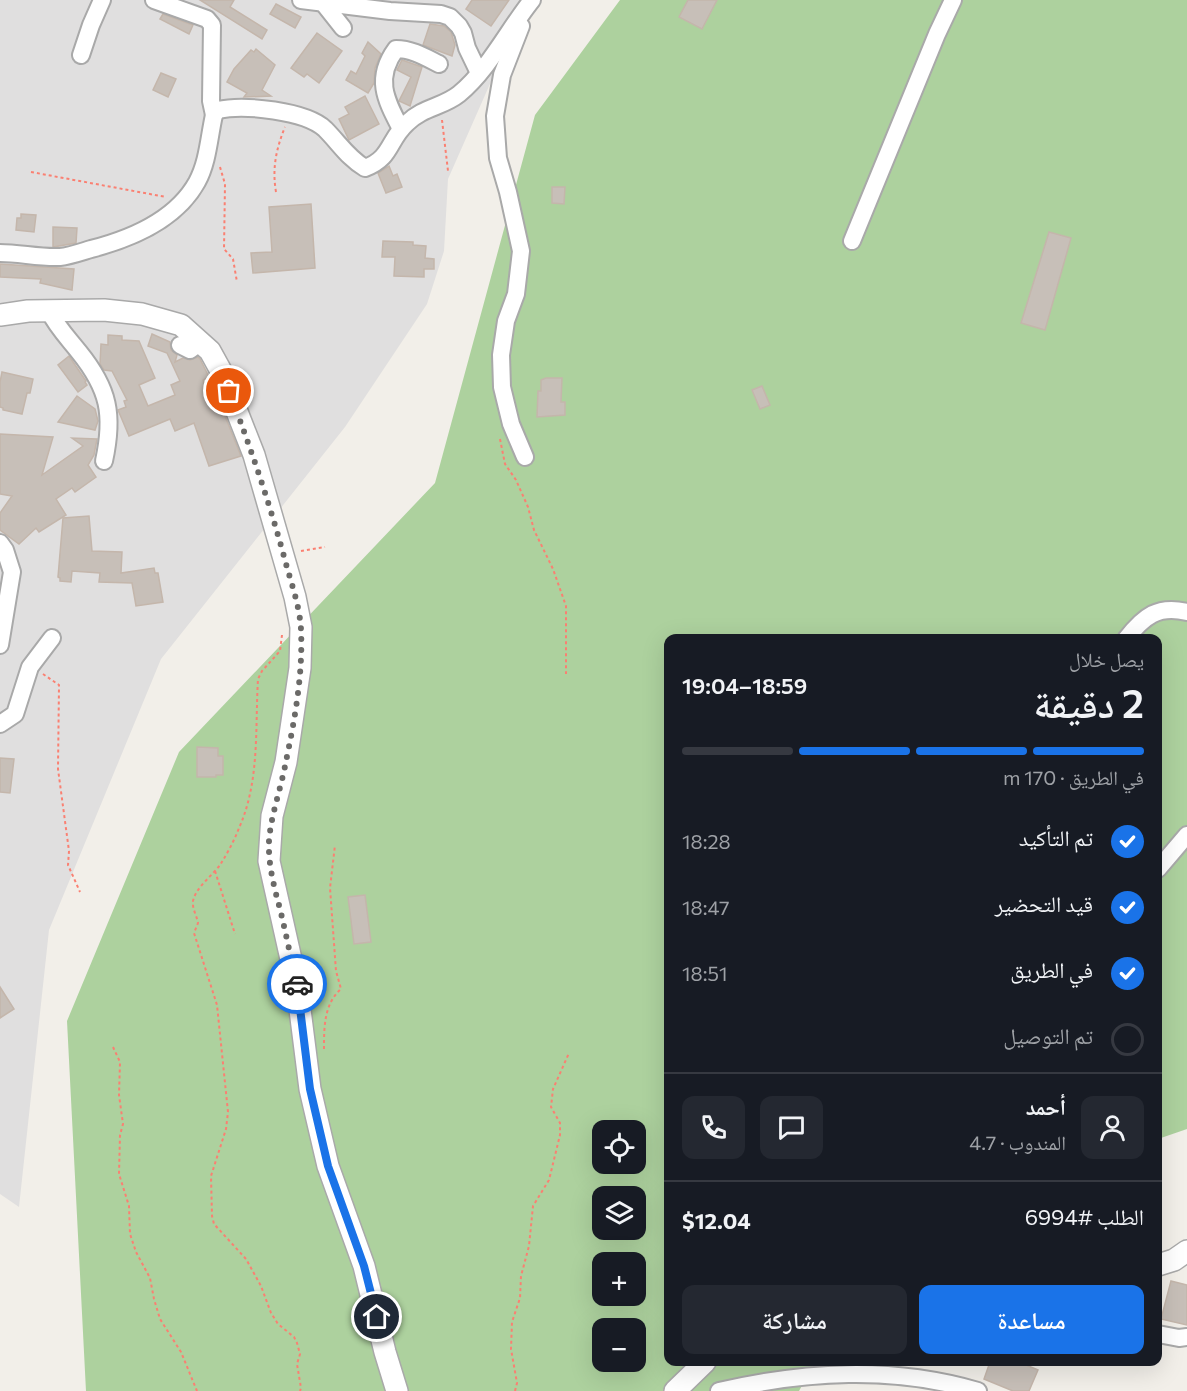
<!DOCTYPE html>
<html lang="ar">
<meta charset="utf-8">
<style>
:root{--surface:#171b24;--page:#242831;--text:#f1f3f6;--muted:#9ea1a6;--line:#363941;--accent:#1a73e8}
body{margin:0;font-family:Commissioner,"Noto Naskh Arabic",sans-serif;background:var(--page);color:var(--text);direction:rtl;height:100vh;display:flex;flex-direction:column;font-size:22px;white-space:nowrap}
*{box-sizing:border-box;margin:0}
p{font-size:20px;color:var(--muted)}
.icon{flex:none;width:33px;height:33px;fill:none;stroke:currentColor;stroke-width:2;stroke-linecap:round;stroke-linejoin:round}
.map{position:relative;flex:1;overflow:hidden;direction:ltr}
.sheet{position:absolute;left:664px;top:634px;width:498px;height:732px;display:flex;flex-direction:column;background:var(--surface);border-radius:12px;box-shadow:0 6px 24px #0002;direction:rtl}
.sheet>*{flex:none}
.buttons{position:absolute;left:592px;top:1120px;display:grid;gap:12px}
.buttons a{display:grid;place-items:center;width:54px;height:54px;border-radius:12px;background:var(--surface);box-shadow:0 6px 24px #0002;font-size:30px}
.pin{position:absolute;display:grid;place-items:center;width:51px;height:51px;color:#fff;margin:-26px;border:3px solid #fff;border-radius:50%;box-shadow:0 2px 6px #0007}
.courier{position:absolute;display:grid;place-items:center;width:60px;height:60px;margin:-30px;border:4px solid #1a73e8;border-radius:50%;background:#fff;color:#222;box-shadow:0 2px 8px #0007}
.summary em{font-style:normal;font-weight:600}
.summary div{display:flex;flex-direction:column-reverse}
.summary{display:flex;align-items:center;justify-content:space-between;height:102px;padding:0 18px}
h1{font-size:39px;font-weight:600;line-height:45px}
.bar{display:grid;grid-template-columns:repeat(4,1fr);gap:9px 6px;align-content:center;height:72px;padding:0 18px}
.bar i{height:8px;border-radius:4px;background:var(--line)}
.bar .current{background:var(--accent)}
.bar p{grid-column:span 4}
.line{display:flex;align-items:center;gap:15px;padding:0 18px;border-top:2px solid var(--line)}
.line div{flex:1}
.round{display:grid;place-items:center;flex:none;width:63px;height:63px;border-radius:12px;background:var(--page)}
ol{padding:0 18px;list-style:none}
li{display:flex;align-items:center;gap:18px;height:66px}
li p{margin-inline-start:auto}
li .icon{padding:6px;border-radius:50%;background:var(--accent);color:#fff;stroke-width:4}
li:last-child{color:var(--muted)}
li i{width:33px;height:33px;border:3px solid var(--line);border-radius:50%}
.button{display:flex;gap:12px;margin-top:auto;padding:12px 18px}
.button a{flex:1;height:69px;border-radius:12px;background:var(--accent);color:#fff;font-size:24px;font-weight:600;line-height:69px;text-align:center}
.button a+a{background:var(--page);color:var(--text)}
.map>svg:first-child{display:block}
.residential{fill:#e0dfdf}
.forest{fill:#add19e;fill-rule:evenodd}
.building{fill:#c7bfb8;stroke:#c4b6ab;stroke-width:1.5}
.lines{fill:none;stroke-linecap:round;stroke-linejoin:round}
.minor-casing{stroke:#a9a9a9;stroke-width:20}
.tertiary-casing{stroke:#a9a9a9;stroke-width:24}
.path{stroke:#fa8072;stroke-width:2;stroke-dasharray:3 3;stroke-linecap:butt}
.minor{stroke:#fff;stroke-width:16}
.tertiary{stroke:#fff;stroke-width:21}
.done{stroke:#6b6a68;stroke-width:6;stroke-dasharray:0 10.8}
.route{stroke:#1a73e8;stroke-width:8}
</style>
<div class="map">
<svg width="1187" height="1391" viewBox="0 0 1187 1391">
<rect width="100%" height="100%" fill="#f2efe9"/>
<!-- residential -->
<polygon class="residential" points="0,0 527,0 448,179 444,251 427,304 345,427 161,659 49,930 19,1207 0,1194"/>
<!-- forest -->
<path class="forest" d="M620,0H1187V1129L1158,1139V639H669V1362H815L799,1391H86L67,1021L179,752L435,483L535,115ZM603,1131H636V1164H603ZM603,1197H636V1230H603ZM603,1263H636V1296H603ZM603,1329H636V1362H603Z"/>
<!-- building -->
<g class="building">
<polygon points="200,0 234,0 230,7 267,30 262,39"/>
<polygon points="472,0 509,0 491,26 466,9"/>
<polygon points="688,0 717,0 702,29 679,17"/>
<polygon points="276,4 301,17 295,28 270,14"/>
<polygon points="163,14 193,25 189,34 160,19"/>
<polygon points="430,24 444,26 451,32 455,45 452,56 423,45"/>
<polygon points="317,33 342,51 319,83 307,74 304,77 291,68"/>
<polygon points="368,42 381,54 375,68 374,83 368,93 346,80 351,71 356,74 365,56 362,53"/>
<polygon points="256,49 275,65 262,90 271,96 244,97 247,93 227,82 234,69 251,50 254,52"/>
<polygon points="402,60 422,67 410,106 399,101 411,77 397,70"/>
<polygon points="161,73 176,79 168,97 153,90"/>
<polygon points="365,96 379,124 349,140 339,119 349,114 345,107"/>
<polygon points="389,166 393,176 397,174 402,187 386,193 378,173"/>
<polygon points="552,187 565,187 564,204 552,203"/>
<polygon points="311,204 315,268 253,273 251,253 272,252 269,207"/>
<polygon points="21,214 36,215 34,232 16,230 17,218 21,218"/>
<polygon points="53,227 77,228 76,243 53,247"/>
<polygon points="1049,232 1071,238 1045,330 1021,323"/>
<polygon points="383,241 413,242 413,245 426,246 425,258 434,259 434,269 424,269 424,277 394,276 395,257 382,257"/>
<polygon points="0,264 74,269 72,290 40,283 41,279 0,277"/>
<polygon points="152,334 170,342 171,350 177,355 175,362 183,358 190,360 198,357 200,359 209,377 203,380 212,403 219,401 241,456 209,466 194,423 175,431 170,419 129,436 118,410 126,407 124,401 127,400 112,371 104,370 100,364 101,344 108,345 108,335 122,336 122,340 139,341 155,378 139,385 148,406 175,395 171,385 180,381 167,353 148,346"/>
<polygon points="69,356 86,381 85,382 87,385 78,392 58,365"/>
<polygon points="2,372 33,379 30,393 27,393 22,414 3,410 3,408 0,407 0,382"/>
<polygon points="546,378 562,378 561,402 565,402 565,415 537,417 538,391 541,391 541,380"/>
<polygon points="762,386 770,405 760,409 752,390"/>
<polygon points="77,396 95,409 98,421 95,430 58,422"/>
<polygon points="0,434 53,437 42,475 83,446 72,438 97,439 94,455 88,465 96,477 75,492 72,488 56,499 66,515 39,532 36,528 19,544 0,530 0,513 12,496 0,494"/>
<polygon points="89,516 92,551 122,552 121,573 154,568 155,573 158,573 163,602 136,606 132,583 99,582 100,573 72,571 71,582 60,581 60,578 58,577 63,518"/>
<polygon points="197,747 218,748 218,756 223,756 223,775 216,775 216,777 197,777"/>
<polygon points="0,758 14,759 10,793 0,792"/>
<polygon points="365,895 371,942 354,944 348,897"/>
<polygon points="0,987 14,1009 0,1018"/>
<polygon points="1171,1281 1187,1285 1187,1325 1161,1319"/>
<polygon points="990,1362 1019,1362 1038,1370 1029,1391 1013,1391 984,1379"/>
</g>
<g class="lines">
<defs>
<g id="minor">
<polyline points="154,0 207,19 212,25 211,101 214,115"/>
<polyline points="301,0 390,11 441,14 450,17 459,26 463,33 467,48 479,73"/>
<polyline points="324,4 343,28"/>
<polyline points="521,26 502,75 495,116 498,158 508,192 521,251 516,294 506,321 501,355 502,387 511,424 525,457"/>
<polyline points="81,55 91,25 102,0"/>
<path d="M401,129C386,100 374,79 396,49C412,49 425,57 439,64"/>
<polyline points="852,241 937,34 953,0"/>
<path d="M0,253C20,253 39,258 60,257C70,256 81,252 91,249C130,239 176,220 197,182C208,162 209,137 214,115L218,110C244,104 306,111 325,129C339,143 348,158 365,168C392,158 388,140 407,123C423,107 443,107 459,94C489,69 508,30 532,0"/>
<path d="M49,311C57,327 68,338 79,352C109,389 114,415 104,461"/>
<polyline points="180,345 190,350 201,342"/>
<polyline points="0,543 5,550 12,572 0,645"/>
<path d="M1126,639C1144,616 1158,605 1187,612"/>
<polyline points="0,724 15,714 30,667 52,638"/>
<polyline points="1158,869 1187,835"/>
<polyline points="1158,1334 1179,1338 1187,1337"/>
<path d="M719,1391C806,1371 892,1366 978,1391"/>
</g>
<g id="tertiary">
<polyline points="0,315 28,311 104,310 142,314 181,325 210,351 221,371 254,455 295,597 301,627 300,668 286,762 272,816 269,861 297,986 310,1089 328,1166 364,1266 385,1352 397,1391"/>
<polyline points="1158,1265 1174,1260 1187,1251"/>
<polyline points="675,1391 705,1362"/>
</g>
</defs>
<!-- minor casing -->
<use href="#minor" class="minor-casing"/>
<!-- tertiary casing -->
<use href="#tertiary" class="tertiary-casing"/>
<!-- path -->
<g class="path">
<polyline points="442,120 448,171"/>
<polyline points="220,167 225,184 224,249 233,259 237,282"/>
<polyline points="31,172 166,197"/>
<path d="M276,192C272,169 276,149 285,127"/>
<polyline points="500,439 505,464 516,480 528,507 534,530 553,569 566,606 566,674"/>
<polyline points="301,551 325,547"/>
<path d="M282,635L280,651L262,671L258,679C255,729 260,781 239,828C234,841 227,854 220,865C212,876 196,887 193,901C192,909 197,916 198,923L194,933L217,1005L228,1112L226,1129L211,1176L212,1216L214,1224L246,1259L261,1286L271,1313L278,1324L294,1337L297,1343L300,1354L297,1364L301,1388L300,1391"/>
<polyline points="43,674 59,685 58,769 69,851 68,865 80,892"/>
<polyline points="215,871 235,934"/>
<polyline points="113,1047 120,1062 119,1095 123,1124 120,1135 119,1174 129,1206 130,1234 136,1252 150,1278 154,1299 160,1319 181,1352 197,1391"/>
<path d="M324,1049C324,1027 324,1004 341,989L336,971L330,888L335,845"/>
<polyline points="515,1391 517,1383 511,1349 512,1322 520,1298 521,1276 529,1246 533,1206 549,1180 560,1135 560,1123 551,1107 553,1089 569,1053"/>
</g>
<!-- minor -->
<use href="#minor" class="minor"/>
<!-- tertiary -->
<use href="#tertiary" class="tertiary"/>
</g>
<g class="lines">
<!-- done -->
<path class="done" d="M229,391C251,449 270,504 286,564C292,585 300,608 301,630C303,673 295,719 286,761C281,789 271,814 269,841C268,864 274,887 280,909C286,934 291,959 297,984"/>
<!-- route -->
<polyline class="route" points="297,984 310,1089 328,1166 364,1266 377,1317"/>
</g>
</svg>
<div class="buttons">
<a><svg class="icon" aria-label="locate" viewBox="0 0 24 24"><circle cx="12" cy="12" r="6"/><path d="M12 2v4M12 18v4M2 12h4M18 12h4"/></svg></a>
<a><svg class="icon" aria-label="layers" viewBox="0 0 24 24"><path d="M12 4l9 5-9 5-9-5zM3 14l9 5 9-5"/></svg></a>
<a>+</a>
<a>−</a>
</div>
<div class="pin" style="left:229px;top:391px;background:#ea580c"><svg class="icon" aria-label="bag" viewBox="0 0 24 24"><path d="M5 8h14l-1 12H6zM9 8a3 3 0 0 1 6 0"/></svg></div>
<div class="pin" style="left:377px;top:1317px;background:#1f2937"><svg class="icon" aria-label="home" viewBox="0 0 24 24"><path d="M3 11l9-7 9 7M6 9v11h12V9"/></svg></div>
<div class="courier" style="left:297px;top:984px"><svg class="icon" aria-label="car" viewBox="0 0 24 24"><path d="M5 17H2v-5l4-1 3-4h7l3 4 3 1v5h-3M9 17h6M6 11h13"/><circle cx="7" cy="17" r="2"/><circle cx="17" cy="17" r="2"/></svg></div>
<section class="sheet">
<div class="summary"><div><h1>2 دقيقة</h1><p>يصل خلال</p></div><em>18:59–19:04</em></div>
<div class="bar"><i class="current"></i><i class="current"></i><i class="current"></i><i></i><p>في الطريق · 170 m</p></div>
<ol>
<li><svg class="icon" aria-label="check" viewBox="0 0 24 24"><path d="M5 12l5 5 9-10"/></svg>تم التأكيد<p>18:28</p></li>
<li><svg class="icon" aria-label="check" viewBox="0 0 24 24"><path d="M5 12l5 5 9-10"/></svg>قيد التحضير<p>18:47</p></li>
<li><svg class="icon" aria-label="check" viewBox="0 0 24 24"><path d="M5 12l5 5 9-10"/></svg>في الطريق<p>18:51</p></li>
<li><i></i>تم التوصيل</li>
</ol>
<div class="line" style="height:108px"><a class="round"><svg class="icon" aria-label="person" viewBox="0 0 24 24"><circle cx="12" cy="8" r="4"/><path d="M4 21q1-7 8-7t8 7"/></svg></a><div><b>أحمد</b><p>المندوب · 4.7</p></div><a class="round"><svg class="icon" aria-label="chat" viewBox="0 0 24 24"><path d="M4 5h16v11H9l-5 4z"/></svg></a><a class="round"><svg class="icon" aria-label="phone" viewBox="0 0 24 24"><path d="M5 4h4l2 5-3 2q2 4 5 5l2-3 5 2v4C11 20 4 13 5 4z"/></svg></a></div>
<div class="line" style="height:78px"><div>الطلب #6994</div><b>$12.04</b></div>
<div class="button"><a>مساعدة</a><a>مشاركة</a></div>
</section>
</div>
